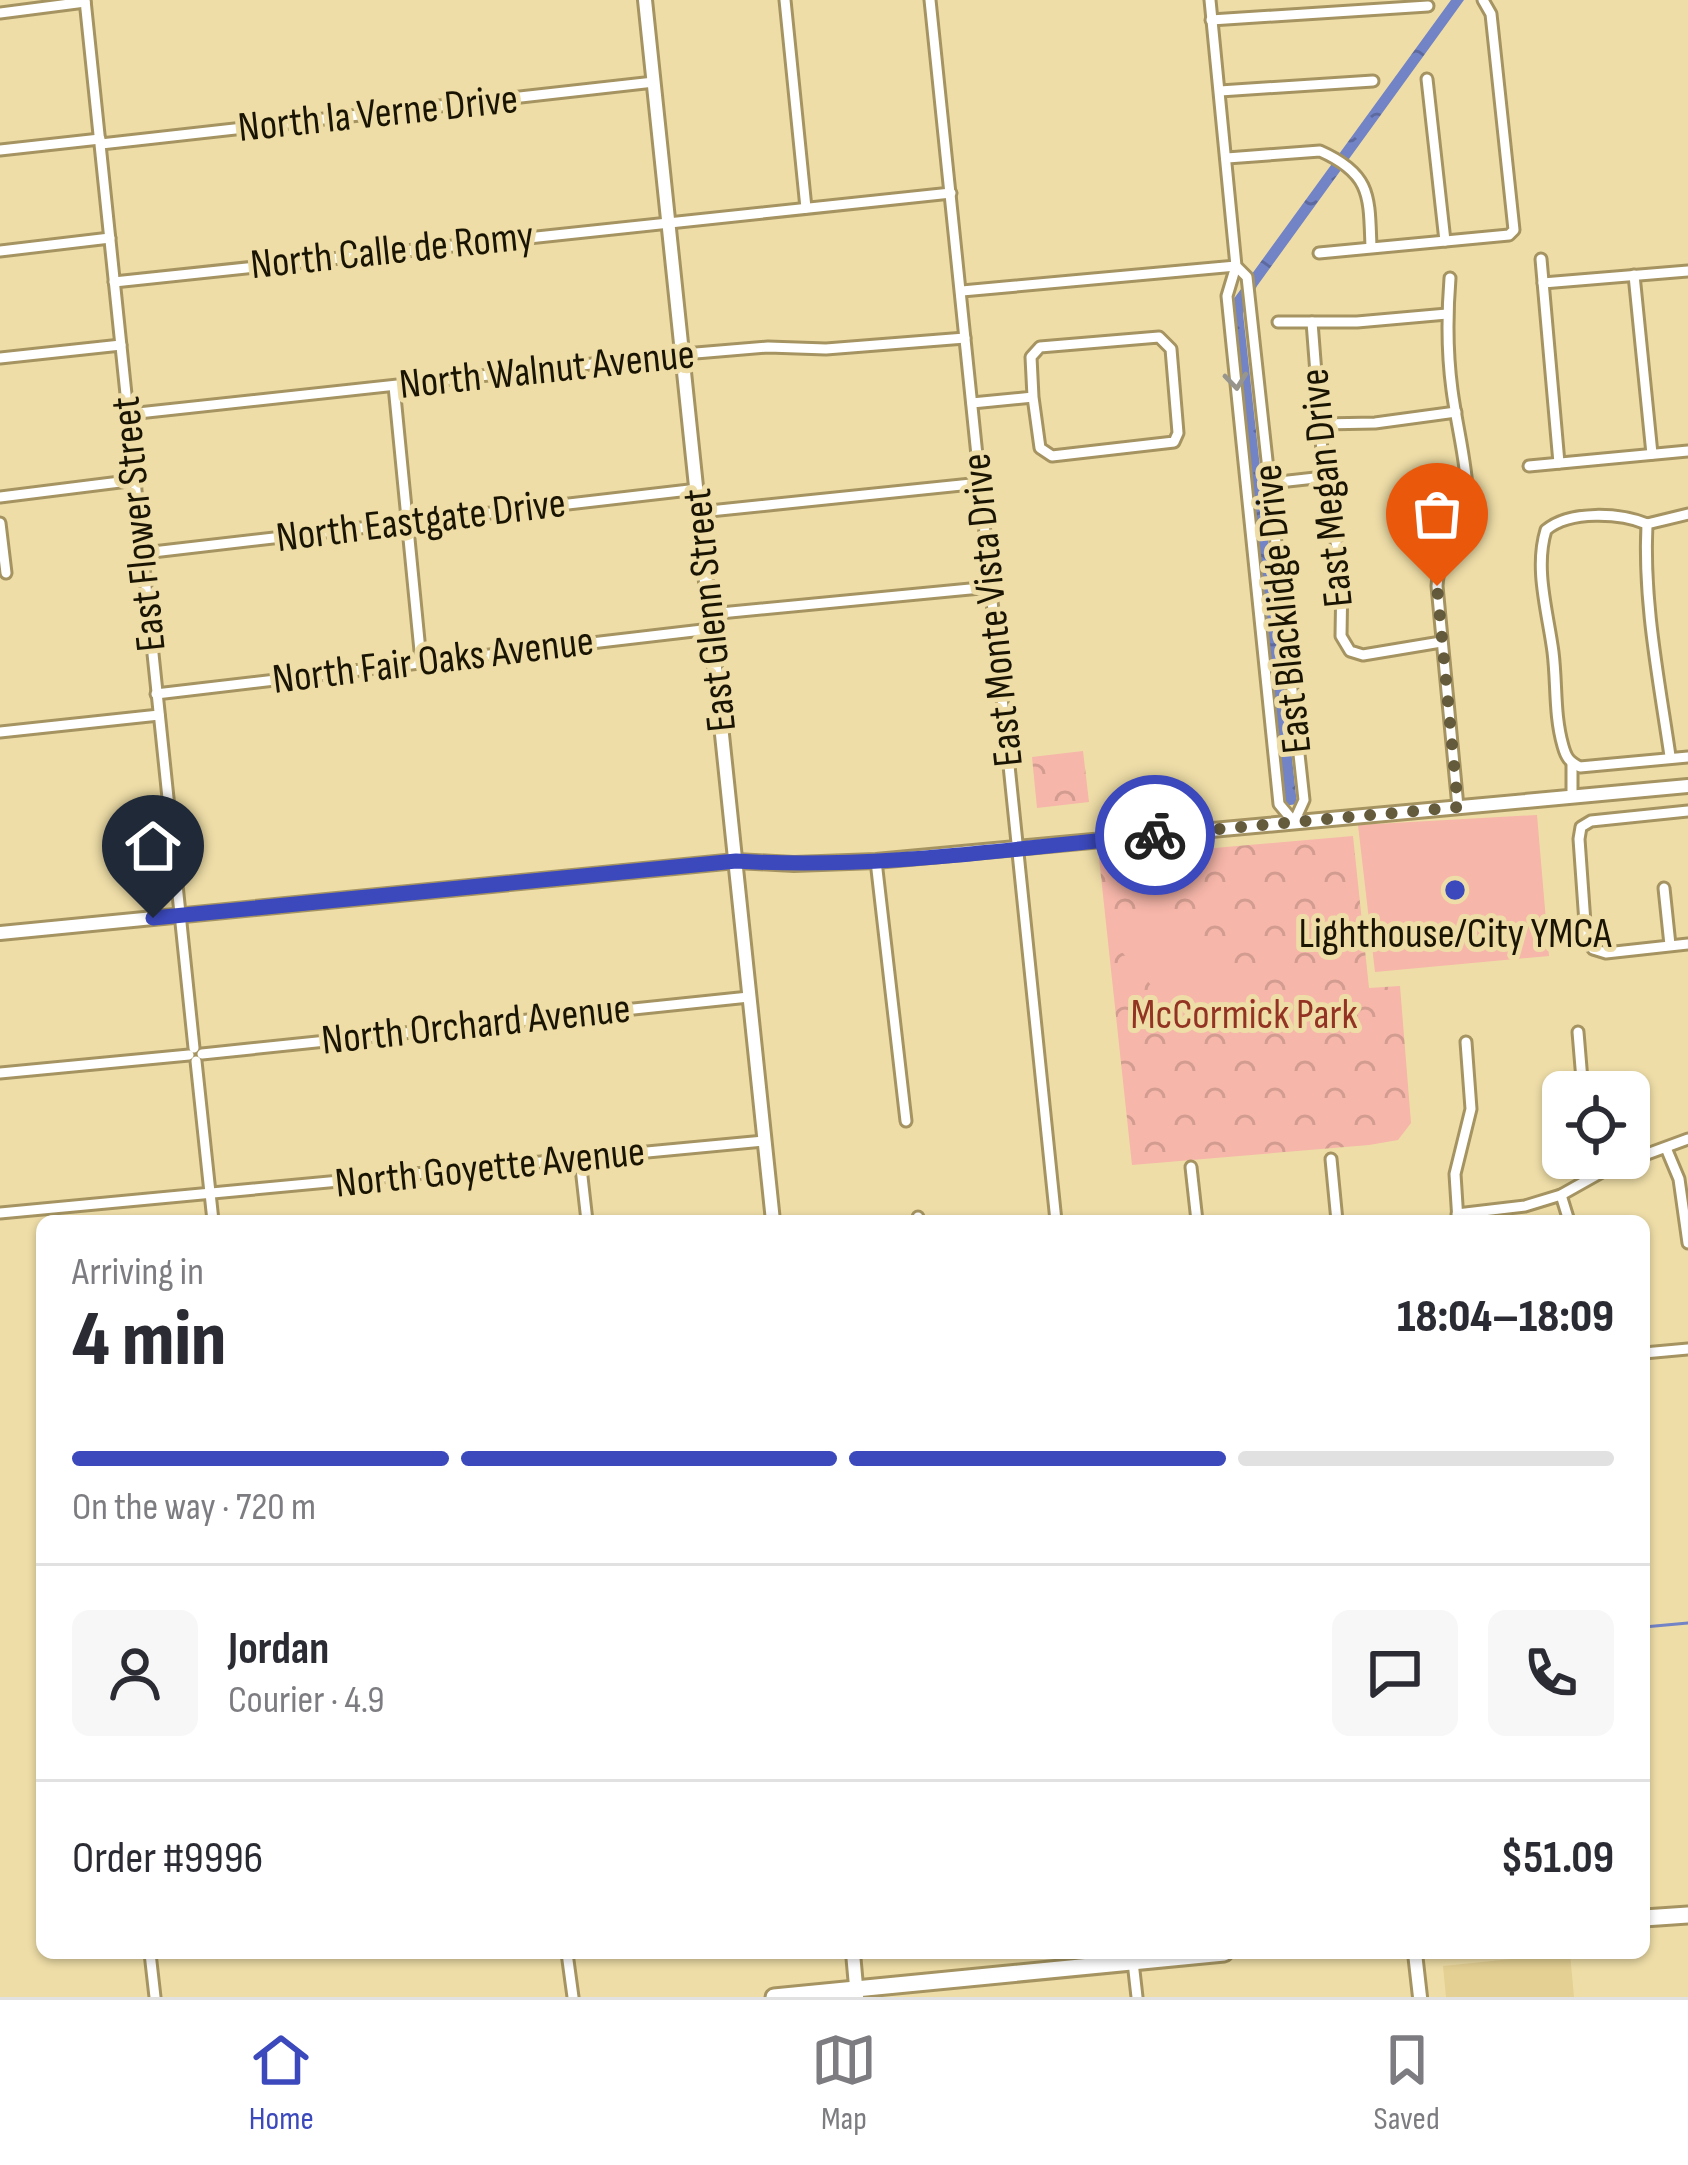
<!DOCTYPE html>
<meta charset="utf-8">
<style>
:root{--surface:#fff;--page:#f7f7f7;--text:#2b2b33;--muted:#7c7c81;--line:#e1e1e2;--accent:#3b49bc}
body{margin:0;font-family:"Sofia Sans Condensed",sans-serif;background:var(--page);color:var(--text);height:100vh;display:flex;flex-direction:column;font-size:45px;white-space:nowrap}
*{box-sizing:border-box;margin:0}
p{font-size:39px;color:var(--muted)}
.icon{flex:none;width:66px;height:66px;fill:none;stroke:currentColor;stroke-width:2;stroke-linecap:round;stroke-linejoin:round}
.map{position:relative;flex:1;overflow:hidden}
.details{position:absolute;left:36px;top:1215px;width:1614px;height:744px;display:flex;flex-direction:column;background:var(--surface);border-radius:18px;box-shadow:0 3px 9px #0004}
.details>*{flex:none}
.controls{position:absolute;left:1542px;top:1071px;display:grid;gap:24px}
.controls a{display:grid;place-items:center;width:108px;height:108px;border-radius:18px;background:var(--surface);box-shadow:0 3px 9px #0004;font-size:60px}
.pin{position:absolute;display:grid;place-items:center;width:102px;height:102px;color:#fff;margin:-123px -51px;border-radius:50% 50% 50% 0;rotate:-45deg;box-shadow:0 0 12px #0007}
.pin .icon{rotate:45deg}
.courier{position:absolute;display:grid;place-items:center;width:120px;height:120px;margin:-60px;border:9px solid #3b49bc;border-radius:50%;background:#fff;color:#222;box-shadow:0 3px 15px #0007}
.summary em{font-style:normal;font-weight:800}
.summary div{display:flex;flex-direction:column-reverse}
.summary{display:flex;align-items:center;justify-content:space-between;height:204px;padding:0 36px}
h1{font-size:78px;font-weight:800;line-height:90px}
.bar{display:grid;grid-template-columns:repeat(4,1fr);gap:18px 12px;align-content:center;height:144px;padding:0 36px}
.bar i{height:15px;border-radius:9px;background:var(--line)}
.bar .active{background:var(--accent)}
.bar p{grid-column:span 4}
.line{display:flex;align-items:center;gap:30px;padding:0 36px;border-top:3px solid var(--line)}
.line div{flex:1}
.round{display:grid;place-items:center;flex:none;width:126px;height:126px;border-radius:18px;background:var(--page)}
.tabs{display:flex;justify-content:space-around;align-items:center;height:168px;border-top:3px solid var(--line);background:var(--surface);font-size:33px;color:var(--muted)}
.tabs a{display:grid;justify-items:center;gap:6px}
.tabs .active{color:var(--accent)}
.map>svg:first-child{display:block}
.built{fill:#e4d093}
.park{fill:url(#park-crowns)}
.pitch{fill:#f6b6a9}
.water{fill:url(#water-ripples)}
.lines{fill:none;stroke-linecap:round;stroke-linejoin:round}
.stream{stroke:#7283c6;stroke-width:3}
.minor-casing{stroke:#a59461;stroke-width:15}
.tertiary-casing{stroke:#a59461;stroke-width:18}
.primary-casing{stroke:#a59461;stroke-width:21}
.minor{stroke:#fff;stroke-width:9}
.tertiary{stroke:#fff;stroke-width:12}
.primary{stroke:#fff;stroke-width:15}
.oneway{stroke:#98958d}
.done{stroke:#645a3c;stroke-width:12;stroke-dasharray:0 21.6}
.route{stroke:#3b49bc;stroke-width:15}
.poi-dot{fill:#3b49bc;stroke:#eedda7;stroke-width:4.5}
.labels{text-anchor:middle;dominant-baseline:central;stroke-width:10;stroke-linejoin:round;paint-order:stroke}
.street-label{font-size:42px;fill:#1a1402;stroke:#eedda7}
.poi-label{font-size:42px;fill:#1a1402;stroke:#eedda7}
.park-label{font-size:42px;fill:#933323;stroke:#eedda7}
</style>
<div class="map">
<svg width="1688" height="1997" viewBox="0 0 1688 1997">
<defs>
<pattern id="park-crowns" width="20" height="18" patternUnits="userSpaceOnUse" patternTransform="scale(3)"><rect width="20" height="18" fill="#f6b6a9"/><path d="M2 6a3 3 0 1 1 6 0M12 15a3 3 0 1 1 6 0" fill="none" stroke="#d29c90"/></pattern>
<pattern id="water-ripples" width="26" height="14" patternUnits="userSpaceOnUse" patternTransform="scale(3)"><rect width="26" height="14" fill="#7283c6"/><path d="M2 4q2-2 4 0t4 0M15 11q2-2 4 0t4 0" fill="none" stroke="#5d6a9f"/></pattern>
</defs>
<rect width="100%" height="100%" fill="#eedda7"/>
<!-- built -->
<polygon class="built" points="1570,1953 1574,1997 1446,1997 1443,1966"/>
<!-- park -->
<g class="park">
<polygon points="1083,751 1089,802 1037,808 1032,757"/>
<polygon points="1353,836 1369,988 1400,986 1411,1123 1398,1140 1369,1145 1132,1165 1099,858"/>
</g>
<!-- pitch -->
<g class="pitch">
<polygon points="1537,815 1549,956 1375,972 1358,825"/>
<polygon points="1161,900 1242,991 1194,1034 1114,943"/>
</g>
<!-- water -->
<polygon class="water" points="1451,0 1464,0 1257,286 1243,313 1297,804 1284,806 1233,300"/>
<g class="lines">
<!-- stream -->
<polyline class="stream" points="1644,1627 1688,1623"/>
<defs>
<g id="minor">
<polyline points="85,0 194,1048"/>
<polyline points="785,0 806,208"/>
<polyline points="930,0 1056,1221"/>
<polyline points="1210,0 1236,266 1227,296 1279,804 1294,822 1304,800 1247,277 1236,266"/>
<polyline points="0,13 85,2"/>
<polyline points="1211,20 1428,6"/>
<polyline points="1427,79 1445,241"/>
<polyline points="1220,91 1373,81"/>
<polyline points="101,144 654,82"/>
<polyline points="0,150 100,139"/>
<path d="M1227,158L1320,151C1372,174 1369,197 1371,247"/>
<polyline points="0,251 110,238"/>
<polyline points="1319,253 1509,235 1514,230 1491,14 1483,0"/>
<polyline points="1541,259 1559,463"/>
<polyline points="1634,275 1652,454"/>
<path d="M1450,278C1447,316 1447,353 1452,390C1457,428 1467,463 1468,501C1468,534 1439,547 1437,586L1458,807"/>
<polyline points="114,282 951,193"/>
<polyline points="1543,283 1688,271"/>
<polyline points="962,291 1236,266"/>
<polyline points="1278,322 1357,322 1447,314"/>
<polyline points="1312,322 1324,477 1342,575 1341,636 1350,651 1363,655 1441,642"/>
<polyline points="0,358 121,345"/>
<polyline points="394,386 421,661"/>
<polyline points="972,403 1033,397 1040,448 1052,456 1174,442 1178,433 1171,349 1159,337 1040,347 1031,357 1033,397"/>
<polyline points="129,414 684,354 768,347 826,349 965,338"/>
<polyline points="1322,424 1375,423 1456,412"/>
<polyline points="1529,466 1688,451"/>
<polyline points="1270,483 1324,477"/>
<polyline points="0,497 136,480"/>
<polyline points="700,512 981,483"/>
<polyline points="0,523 6,573"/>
<path d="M1647,524C1620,513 1570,510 1546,530C1534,569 1548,613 1553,652C1557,684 1554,715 1563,746C1566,757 1569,762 1580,767L1688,757"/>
<path d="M1647,524C1643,602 1659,680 1670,756"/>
<polyline points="1647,524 1688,514"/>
<polyline points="144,553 698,489"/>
<polyline points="710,614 991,587"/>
<polyline points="156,694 711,629"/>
<polyline points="0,732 159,715"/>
<polyline points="1572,797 1572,763"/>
<polyline points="1688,811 1591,821 1581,827 1579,839 1586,937 1593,949 1606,953 1688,944"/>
<polyline points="876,861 906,1121"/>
<polyline points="1664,888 1670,945"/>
<polyline points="1578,1032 1583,1092"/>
<polyline points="202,1054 749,997"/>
<polyline points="196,1061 213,1221"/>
<polyline points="0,1073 189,1055"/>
<polyline points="1666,1148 1679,1179 1688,1243"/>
<polyline points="580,1159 587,1221"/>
<polyline points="1331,1159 1337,1221"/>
<polyline points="1191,1167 1197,1221"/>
<polyline points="1561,1195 1569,1221"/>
<polyline points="0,1213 764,1141"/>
<polyline points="1457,1214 1525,1206 1561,1195 1609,1168 1688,1139"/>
<polyline points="918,1217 918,1221"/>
<polyline points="1458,1221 1455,1174 1471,1109 1466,1042"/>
<polyline points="1644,1353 1688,1349"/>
<polyline points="150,1953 155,1997"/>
<polyline points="567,1953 573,1997"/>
<polyline points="1132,1953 1137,1997"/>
</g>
<g id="tertiary">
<polyline points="645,0 773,1221"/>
<polyline points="0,933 736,861 794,864 876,861 1688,786"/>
<polyline points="853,1953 857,1997"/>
<polyline points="1415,1953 1420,1997"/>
</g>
<g id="primary">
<polyline points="1644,1918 1688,1915"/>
<polyline points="774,1997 1224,1953"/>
</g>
</defs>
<!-- minor casing -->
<use href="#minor" class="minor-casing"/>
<!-- tertiary casing -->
<use href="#tertiary" class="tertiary-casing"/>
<!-- primary casing -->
<use href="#primary" class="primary-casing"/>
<!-- minor -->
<use href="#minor" class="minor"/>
<!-- tertiary -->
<use href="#tertiary" class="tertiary"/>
<!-- primary -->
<use href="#primary" class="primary"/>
</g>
<!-- one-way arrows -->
<defs><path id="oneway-chevron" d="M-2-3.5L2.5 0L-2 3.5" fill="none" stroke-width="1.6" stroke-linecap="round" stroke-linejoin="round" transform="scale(3)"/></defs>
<use class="oneway" href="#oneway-chevron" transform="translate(1236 381) rotate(84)"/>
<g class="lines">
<!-- done -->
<polyline class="done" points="1155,835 1458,807 1437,586"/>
<!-- route -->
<path class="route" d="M153,918L736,861C875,870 1016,848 1155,835"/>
</g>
<!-- markers -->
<circle class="poi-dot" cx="1455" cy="890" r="12"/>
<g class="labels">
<!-- street labels -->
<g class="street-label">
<text transform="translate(378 114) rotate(-6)">North la Verne Drive</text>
<text transform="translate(392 251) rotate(-6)">North Calle de Romy</text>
<text transform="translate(547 370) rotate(-6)">North Walnut Avenue</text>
<text transform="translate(1327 488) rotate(-96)">East Megan Drive</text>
<text transform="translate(421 521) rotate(-7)">North Eastgate Drive</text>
<text transform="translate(139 524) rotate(-96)">East Flower Street</text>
<text transform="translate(1283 609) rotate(-96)">East Blacklidge Drive</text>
<text transform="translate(710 610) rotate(-96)">East Glenn Street</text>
<text transform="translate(993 610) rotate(-96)">East Monte Vista Drive</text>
<text transform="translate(433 661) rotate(-7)">North Fair Oaks Avenue</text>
<text transform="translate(476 1025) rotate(-6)">North Orchard Avenue</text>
<text transform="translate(490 1168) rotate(-6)">North Goyette Avenue</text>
</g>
<!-- poi labels -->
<g class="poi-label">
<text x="1455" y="934">Lighthouse/City YMCA</text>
</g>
<!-- park labels -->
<g class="park-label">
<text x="1244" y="1015">McCormick Park</text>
</g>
</g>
</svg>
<div class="controls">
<a><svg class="icon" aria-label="locate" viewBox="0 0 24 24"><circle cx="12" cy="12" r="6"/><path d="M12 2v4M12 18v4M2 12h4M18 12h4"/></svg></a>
</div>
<div class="pin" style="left:1437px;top:586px;background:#ea580c"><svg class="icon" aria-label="bag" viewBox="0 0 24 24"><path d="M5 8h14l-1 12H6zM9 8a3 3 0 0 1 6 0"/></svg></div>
<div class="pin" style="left:153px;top:918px;background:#1f2937"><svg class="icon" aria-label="home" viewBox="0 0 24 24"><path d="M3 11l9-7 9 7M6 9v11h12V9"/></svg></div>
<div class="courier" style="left:1155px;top:835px"><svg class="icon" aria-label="bike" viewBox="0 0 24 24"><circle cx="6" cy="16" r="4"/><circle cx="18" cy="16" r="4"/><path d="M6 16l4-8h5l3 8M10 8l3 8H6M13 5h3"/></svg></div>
<section class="details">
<div class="summary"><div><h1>4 min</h1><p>Arriving in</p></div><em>18:04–18:09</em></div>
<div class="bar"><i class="active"></i><i class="active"></i><i class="active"></i><i></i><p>On the way · 720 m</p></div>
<div class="line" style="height:216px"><a class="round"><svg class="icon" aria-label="person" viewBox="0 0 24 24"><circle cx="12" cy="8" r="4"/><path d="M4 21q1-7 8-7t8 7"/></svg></a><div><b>Jordan</b><p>Courier · 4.9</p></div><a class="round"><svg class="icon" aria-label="chat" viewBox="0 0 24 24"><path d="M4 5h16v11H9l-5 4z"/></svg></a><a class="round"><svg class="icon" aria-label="phone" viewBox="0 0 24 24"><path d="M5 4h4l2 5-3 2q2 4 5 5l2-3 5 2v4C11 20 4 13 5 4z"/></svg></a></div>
<div class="line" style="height:156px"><div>Order #9996</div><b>$51.09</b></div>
</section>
</div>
<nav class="tabs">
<a class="active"><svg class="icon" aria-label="home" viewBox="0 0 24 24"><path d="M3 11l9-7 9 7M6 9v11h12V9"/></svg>Home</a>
<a><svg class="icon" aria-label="map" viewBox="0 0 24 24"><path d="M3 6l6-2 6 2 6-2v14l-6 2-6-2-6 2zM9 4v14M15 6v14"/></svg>Map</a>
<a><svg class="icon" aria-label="saved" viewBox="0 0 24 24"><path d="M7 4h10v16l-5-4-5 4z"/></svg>Saved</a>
</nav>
